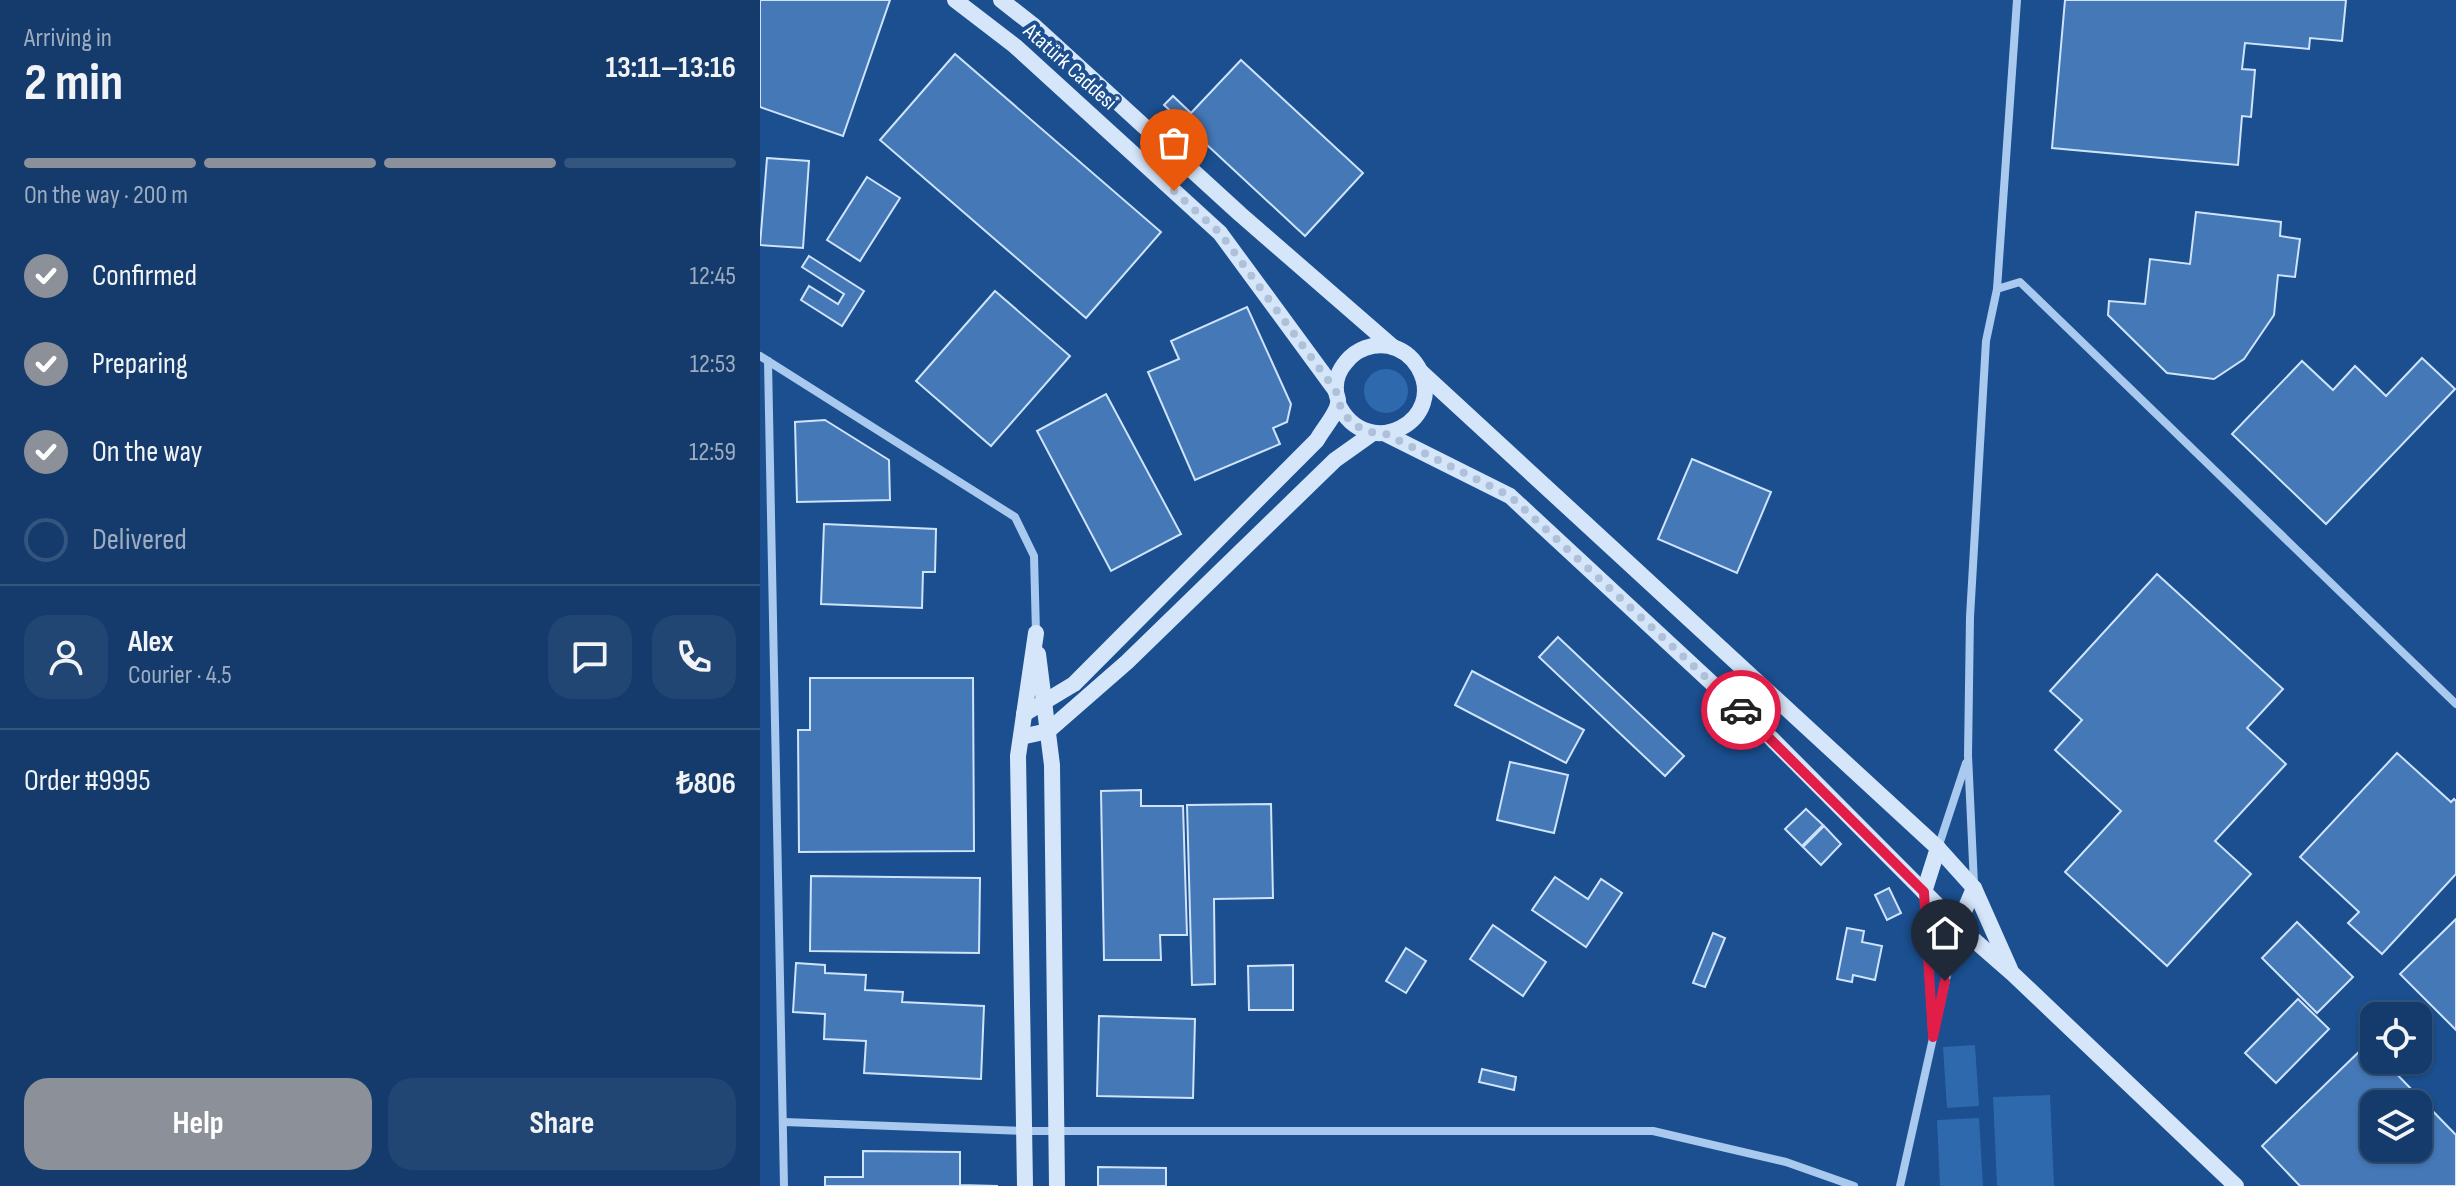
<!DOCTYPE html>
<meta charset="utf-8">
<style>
:root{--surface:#143b6b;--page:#214673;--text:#f1f3f6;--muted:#9dadc1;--line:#33557e;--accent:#8c9099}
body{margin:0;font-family:"Sofia Sans Condensed",sans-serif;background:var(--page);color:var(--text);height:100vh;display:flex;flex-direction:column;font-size:30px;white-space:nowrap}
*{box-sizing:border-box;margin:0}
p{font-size:26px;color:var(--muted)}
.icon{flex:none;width:44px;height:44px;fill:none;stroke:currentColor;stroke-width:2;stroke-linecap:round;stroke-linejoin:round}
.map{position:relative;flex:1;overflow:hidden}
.details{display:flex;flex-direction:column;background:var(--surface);width:760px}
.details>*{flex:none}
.fabs{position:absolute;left:1600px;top:1002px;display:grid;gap:16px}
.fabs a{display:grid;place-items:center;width:72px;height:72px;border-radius:16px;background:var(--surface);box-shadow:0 2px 6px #0004,0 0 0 2px var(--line);font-size:40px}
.pin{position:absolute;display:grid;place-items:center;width:68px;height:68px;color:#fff;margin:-82px -34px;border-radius:50% 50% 50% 0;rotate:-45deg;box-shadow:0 0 8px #0007}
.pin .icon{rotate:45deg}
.courier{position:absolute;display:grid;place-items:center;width:80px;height:80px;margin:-40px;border:6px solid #e11d48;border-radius:50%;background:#fff;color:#222;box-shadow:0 2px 10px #0007}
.summary em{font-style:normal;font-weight:700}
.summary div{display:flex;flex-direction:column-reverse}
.summary{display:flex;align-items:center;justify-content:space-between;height:136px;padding:0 24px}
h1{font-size:52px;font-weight:700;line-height:60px}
.bar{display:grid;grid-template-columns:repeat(4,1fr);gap:12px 8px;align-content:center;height:96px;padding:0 24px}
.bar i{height:10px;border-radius:6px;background:var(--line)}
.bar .active{background:var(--accent)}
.bar p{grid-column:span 4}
.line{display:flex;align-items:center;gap:20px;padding:0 24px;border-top:2px solid var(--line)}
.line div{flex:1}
.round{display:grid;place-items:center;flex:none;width:84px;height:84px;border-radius:24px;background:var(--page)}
ol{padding:0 24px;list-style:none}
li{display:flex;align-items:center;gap:24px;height:88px}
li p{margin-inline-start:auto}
li .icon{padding:8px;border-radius:50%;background:var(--accent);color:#fff;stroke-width:4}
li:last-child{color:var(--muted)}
li i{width:44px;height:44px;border:4px solid var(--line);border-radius:50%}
.cta{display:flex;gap:16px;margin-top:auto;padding:16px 24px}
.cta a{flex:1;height:92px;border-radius:24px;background:var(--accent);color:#fff;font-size:32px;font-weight:700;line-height:92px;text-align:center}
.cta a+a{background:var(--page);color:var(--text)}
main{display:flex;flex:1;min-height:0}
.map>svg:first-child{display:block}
.green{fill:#2e69ad}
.building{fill:#4478b7;stroke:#cfe3fa;stroke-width:2;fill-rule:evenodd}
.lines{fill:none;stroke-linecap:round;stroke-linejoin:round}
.street{stroke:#a9c9ee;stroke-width:8}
.secondary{stroke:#d6e6fa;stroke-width:16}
.done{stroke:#afc1d8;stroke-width:8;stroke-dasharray:0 14.4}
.route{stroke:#e11d48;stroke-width:10}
.labels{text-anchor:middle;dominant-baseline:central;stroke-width:8;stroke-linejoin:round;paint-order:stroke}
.street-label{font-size:22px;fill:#fff;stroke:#1b4f8f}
</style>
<main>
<section class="details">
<div class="summary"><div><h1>2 min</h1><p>Arriving in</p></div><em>13:11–13:16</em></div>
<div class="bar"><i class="active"></i><i class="active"></i><i class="active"></i><i></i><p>On the way · 200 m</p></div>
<ol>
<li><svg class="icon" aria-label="check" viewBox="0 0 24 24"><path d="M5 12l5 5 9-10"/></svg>Confirmed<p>12:45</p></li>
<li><svg class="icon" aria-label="check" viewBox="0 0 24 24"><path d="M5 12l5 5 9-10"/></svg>Preparing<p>12:53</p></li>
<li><svg class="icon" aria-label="check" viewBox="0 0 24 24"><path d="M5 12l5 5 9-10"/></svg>On the way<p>12:59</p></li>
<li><i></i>Delivered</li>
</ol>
<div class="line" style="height:144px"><a class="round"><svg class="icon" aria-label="person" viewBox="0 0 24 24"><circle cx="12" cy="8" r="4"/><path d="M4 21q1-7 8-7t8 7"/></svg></a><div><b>Alex</b><p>Courier · 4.5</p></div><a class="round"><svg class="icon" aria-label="chat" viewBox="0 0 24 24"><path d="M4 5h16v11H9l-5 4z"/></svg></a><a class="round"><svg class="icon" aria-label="phone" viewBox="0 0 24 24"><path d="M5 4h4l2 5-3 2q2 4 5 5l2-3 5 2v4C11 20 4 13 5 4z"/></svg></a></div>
<div class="line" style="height:104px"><div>Order #9995</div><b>₺806</b></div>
<div class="cta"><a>Help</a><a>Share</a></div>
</section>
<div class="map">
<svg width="1696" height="1186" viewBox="0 0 1696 1186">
<rect width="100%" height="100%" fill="#1b4f8f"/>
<!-- green -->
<g class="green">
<circle cx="626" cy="391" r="22"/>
<polygon points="1215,1045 1219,1106 1187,1108 1183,1047"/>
<polygon points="1290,1095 1294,1186 1237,1186 1233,1097"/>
<polygon points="1219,1118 1223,1186 1180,1186 1177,1120"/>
</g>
<!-- building -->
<g class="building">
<polygon points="0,0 130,0 83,136 0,107"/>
<polygon points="1305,0 1586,0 1582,41 1550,38 1549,49 1485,43 1482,69 1495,70 1491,117 1482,116 1478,165 1292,148"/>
<polygon points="195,54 401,232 326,318 120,140"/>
<polygon points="481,60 603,173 545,236 404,105 413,96 431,113"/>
<polygon points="7,158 49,161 43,248 0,245"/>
<polygon points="107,177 140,198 100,261 67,240"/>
<polygon points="1436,212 1521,222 1520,236 1540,239 1535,277 1518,275 1514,315 1484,359 1454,379 1407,373 1348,315 1349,301 1385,304 1390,259 1430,264"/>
<polygon points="49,256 104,291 82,326 41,300 49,286 78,304 84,294 42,267"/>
<polygon points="235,291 310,356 231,446 156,381"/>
<polygon points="487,307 531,404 527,422 513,428 520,444 435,480 388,372 419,359 411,341"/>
<polygon points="1662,358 1695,389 1566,524 1472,434 1542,361 1573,390 1595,366 1626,396"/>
<polygon points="346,394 421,534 351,571 277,431"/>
<polygon points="65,420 129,460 130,500 37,502 35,422"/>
<polygon points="932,459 1011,492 977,573 898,539"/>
<polygon points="64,524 176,529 175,572 163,572 162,608 61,604"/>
<polygon points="1397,574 1523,689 1487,728 1526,764 1455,841 1491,874 1407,966 1305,872 1361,811 1295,750 1322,720 1290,691"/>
<polygon points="798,637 924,756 905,776 779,657"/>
<polygon points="712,671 824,730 806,763 695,705"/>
<polygon points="50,678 213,678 214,851 39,852 38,730 50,730"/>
<polygon points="1637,753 1691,802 1694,799 1696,801 1696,874 1622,954 1588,923 1599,912 1540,857"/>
<polygon points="750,762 808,775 794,833 737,820"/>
<polygon points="381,790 381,806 423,806 427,935 400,935 401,960 344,960 341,791"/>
<polygon points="511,804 513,898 454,899 455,984 432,985 427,805"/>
<polygon points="1046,809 1063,825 1042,846 1025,829"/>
<polygon points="1064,826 1081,844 1061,865 1043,847"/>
<polygon points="51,876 220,878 219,953 50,951"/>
<polygon points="795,877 828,899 841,879 862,893 826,947 772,910"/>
<polygon points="1129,888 1141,913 1127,920 1115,895"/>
<polygon points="1696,919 1696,1030 1640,974"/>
<polygon points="1537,922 1593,977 1557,1013 1502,958"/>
<polygon points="733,925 786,962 763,996 710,959"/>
<polygon points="1087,928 1104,931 1102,942 1122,946 1115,980 1093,975 1092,982 1077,979"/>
<polygon points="953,933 965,938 945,987 933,983"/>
<polygon points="646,948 666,961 646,993 626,981"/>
<polygon points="36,963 65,965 65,973 106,975 105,990 143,992 142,1002 224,1006 221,1079 104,1073 106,1041 64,1039 65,1014 33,1012"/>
<polygon points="533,965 533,1010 489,1010 488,966"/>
<polygon points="1538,999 1569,1029 1516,1083 1485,1053"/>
<polygon points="339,1016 435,1019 433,1098 337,1096"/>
<path d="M1607,1044L1614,1051V1060H1623L1696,1135V1186H1540L1502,1146ZM1614,1104H1658V1148H1614Z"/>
<polygon points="722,1069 756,1077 754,1090 719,1082"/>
<polygon points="103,1151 200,1152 200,1185 238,1186 65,1186 65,1177 103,1177"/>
<polygon points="338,1167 406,1168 406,1186 338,1186"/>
</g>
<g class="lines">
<!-- street -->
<g class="street">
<polyline points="1237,289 1257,0"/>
<polyline points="0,356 255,517 274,556 276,633"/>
<polyline points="8,361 24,1186"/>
<polyline points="1178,848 1206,763"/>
<polyline points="1214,884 1208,755 1210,617 1226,341 1237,289 1260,282 1696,704"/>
<polyline points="1164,894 1172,1028"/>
<polyline points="24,1122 264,1131 893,1131 1026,1162 1094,1186"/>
<polyline points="1140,1186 1198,926"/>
</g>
<!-- secondary -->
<g class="secondary">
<polyline points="195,0 255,46 460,233 576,391"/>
<polyline points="241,0 273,25 480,214 633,347"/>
<polyline points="661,372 1178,848 1214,888 1250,969"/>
<polyline points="626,434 750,496 1011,738 1198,926 1253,974 1476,1186"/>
<polyline points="278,654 292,765 297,1186"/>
<path d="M264,714L314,684L557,440C562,430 577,414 578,403C579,399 576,395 576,391C575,381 579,370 586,362C596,349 613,343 629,346C642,349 652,357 658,367C689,419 608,465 578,404"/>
<polyline points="261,737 288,731 367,662 575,460 613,433"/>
<polyline points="1164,892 1178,848"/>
<polyline points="1198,926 1214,888"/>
<polyline points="265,1186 258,756 276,633"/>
</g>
</g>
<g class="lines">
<!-- done -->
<path class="done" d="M414,191L460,233L576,391C581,419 598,433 626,434L750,496L981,710"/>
<!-- route -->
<polyline class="route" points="981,710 1164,892 1173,1037 1185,981"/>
</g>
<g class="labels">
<!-- street labels -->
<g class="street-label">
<text transform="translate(310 67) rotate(42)">Atatürk Caddesi</text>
</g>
</g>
</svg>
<div class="fabs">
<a><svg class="icon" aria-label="locate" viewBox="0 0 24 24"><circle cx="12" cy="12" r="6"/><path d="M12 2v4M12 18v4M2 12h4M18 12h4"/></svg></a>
<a><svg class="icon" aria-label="layers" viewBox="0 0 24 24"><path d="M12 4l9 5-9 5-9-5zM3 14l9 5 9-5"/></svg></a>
</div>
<div class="pin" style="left:414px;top:191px;background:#ea580c"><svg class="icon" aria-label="bag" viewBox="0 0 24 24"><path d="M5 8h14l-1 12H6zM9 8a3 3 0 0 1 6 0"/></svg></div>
<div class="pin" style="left:1185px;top:981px;background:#1f2937"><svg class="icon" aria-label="home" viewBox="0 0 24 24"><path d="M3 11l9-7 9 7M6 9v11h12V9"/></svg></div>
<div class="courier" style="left:981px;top:710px"><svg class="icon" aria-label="car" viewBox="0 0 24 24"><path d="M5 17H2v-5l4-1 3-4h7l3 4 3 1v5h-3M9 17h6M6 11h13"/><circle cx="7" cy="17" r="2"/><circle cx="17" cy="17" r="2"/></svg></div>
</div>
</main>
